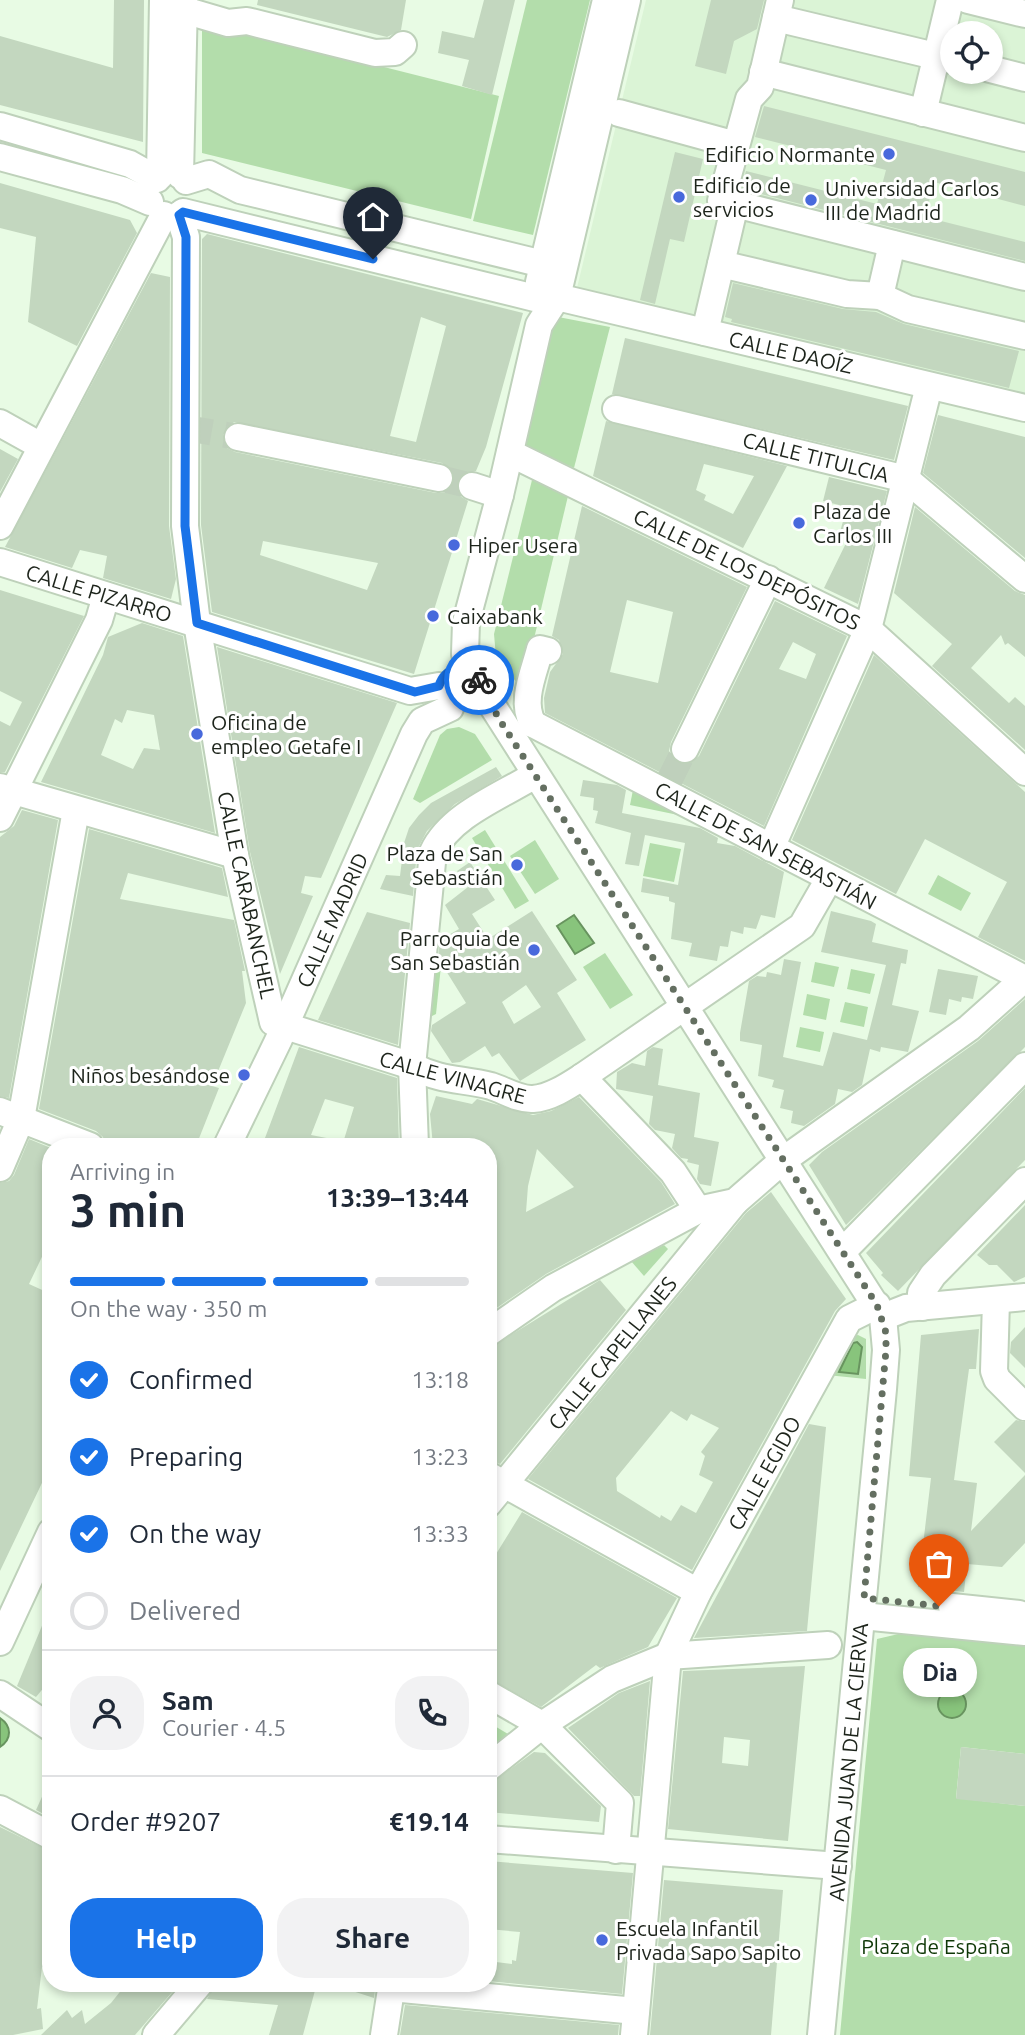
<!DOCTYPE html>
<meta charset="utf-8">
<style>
:root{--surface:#fff;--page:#f2f2f3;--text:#1f2937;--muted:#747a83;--line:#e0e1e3;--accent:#1a73e8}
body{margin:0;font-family:Ubuntu,sans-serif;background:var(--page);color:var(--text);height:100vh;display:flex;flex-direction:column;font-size:26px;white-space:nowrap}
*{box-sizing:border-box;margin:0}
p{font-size:23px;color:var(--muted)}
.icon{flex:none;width:38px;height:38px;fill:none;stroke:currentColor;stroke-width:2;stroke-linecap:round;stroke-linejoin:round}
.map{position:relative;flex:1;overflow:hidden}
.panel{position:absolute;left:42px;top:1138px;width:455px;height:854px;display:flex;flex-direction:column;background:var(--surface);border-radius:28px;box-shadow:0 4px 10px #0003}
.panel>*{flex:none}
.tools{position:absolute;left:940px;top:21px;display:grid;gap:14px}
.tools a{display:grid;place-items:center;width:63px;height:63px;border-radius:50%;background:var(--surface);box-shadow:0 4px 10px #0003;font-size:35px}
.pin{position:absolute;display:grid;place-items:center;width:60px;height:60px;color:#fff;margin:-72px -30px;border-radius:50% 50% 50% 0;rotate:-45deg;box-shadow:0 0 7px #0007}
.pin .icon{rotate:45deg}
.courier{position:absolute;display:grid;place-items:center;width:70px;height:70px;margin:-35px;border:5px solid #1a73e8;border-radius:50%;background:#fff;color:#222;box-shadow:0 2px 9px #0007}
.bubble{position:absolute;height:49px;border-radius:24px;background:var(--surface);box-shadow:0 4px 10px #0003;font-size:23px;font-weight:700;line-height:49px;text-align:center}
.headline em{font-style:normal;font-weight:700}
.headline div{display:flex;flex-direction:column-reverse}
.headline{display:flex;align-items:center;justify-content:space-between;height:119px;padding:0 28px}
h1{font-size:46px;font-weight:700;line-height:52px}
.bar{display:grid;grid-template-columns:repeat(4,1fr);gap:10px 7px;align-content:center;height:84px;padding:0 28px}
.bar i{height:9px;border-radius:5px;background:var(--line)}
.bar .current{background:var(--accent)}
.bar p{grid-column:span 4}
.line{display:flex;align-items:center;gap:18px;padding:0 28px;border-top:2px solid var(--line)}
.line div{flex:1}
.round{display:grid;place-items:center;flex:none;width:74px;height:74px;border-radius:28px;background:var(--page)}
ol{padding:0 28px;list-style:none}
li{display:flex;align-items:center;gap:21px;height:77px}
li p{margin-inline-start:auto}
li .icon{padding:7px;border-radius:50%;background:var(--accent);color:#fff;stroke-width:4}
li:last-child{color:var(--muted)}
li i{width:38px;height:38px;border:4px solid var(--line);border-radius:50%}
.primary-button{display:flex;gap:14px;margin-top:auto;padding:14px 28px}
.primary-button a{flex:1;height:80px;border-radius:28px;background:var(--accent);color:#fff;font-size:28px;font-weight:700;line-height:80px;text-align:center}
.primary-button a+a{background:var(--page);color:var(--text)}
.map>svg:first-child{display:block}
.built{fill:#dbf4d6;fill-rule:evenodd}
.green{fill:#b3ddab}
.water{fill:#88c47c;stroke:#68945f;stroke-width:2}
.building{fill:#c3d7bf;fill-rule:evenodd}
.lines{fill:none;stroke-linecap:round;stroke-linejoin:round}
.minor-tunnel{stroke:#bfd0bc;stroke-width:26;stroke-dasharray:26 13;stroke-linecap:butt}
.minor-casing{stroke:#bed1ba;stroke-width:30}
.minor{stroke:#fff;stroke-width:26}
.done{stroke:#646f61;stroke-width:7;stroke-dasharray:0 12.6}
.route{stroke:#1a73e8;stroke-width:9}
.poi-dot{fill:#4869dc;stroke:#fff;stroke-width:2.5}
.labels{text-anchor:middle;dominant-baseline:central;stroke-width:6;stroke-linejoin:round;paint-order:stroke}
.poi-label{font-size:21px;fill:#1d241b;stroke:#fff;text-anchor:start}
.street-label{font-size:21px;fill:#1d241b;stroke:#fff}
.park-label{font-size:21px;fill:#0e3706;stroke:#fff}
</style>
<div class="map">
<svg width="1025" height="2035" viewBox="0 0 1025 2035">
<rect width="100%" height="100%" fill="#e8fbe4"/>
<!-- built -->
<path class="built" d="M646,0H1025V395L577,288ZM952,33H990V72H952Z"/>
<!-- green -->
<g class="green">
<polygon points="527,0 590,0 533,235 473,221"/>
<polygon points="202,21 499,96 471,219 202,153"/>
<polygon points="553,316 610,327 574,468 522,444"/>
<polygon points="532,480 568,496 522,689 496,657 494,634"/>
<polygon points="459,727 475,734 492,760 420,803 413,799 440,735 447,729"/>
<polygon points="633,790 683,816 630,805"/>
<polygon points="485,830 529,901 515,909 472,838"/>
<polygon points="535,840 559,879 535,894 510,856"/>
<polygon points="650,843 681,849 674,882 643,876"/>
<polygon points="938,875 971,893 961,911 928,894"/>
<polygon points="605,953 633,995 610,1009 583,967"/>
<polygon points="436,959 441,966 436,1014 430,1017"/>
<polygon points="815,962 839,967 834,987 811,982"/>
<polygon points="851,969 875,974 870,994 847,989"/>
<polygon points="807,994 830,999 826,1020 803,1015"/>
<polygon points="845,1002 868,1007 864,1027 840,1022"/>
<polygon points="800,1027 824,1032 820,1052 796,1047"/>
<polygon points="664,1245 668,1249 644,1276 631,1261"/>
<polygon points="858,1335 866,1339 866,1379 827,1375 853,1336"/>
<polygon points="907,1632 1016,1639 1025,1645 1025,1754 961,1747 956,1798 1025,1806 1025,2035 840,2035 877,1639"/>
<polygon points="488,1722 508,1734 488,1749"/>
</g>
<!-- water -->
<g class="water">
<polygon points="574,915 594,943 575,954 557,926"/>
<polygon points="857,1342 862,1347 858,1374 839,1372 853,1343"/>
<circle cx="952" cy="1704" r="14"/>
<path d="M0,1718C12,1726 12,1739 0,1747Z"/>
</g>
<!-- building -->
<g class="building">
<polygon points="114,0 144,0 143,142 0,105 0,36 113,68"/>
<polygon points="258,0 406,0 401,30 387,37 257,5"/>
<polygon points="484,0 515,0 492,95 462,86 469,60 438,53 442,31 474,38"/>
<polygon points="711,0 764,0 757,29 734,41 726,74 695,66"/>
<polygon points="764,106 1025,172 1025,206 934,182 925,217 1025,242 1025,261 741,189 746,171 877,204 886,170 755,137"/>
<polygon points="675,152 703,159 684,242 670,239 655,304 640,300"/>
<polygon points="0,183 130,220 137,233 77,346 28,322 36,237 0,228"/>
<path d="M207,234L523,313L486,447L476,471L462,474L457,482L460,496L468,501L414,674L212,612L201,525L202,239ZM421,317L446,326L416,442L390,436ZM234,422L442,463L454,472V482L445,493H436L235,452L227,448L223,435ZM263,541L378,563L367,590L260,555Z"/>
<polygon points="151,273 170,277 169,526 176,579 171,599 103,578 107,556 80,550 72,568 5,547"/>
<polygon points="733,283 843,309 876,312 904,324 1019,351 1009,388 731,322 732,319 725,317"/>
<polygon points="625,338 908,406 894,460 612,394"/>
<polygon points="938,415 1025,437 1025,558 923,473"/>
<path d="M606,421L787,466L743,548L593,476ZM704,464L754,476L733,514L704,500L706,495L696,490Z"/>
<polygon points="0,449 18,459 0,492"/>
<polygon points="829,477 887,491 858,604 824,588 850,535 840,532 847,507 823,501"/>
<path d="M582,506L747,587L671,742L669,751L678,763L687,765L699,756L775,601L847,636L764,826L545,713L544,698L550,672L563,654L559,640L552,636ZM627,600L673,612L658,683L610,672ZM793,642L816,654L806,679L779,669Z"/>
<polygon points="915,507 1015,591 1025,595 1025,657 1008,643 1005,645 1001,635 971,668 1009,703 1015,697 1025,706 1025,750 932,666 952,644 894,593"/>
<polygon points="0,590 84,616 5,772 0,772 0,721 10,726 22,702 0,691"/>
<path d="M142,623L183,636L215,833L41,782L103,655L108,637ZM127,710L154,715L160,750L144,748L133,769L101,755L115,719L122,723Z"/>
<polygon points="217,647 397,703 321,878 305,876 301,893 313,896 280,974 250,852"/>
<polygon points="874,655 1025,792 1025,961 978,937 1007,882 925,839 896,894 792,840"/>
<polygon points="496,767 502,776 455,804 427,831 417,850 413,896 380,889 386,875 400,876 404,843 409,828 419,815 431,803"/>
<polygon points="583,780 617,785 626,790 622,813 700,828 718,838 717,843 735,846 784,872 775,918 761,915 756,929 744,927 743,934 731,931 728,947 720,946 717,961 689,956 692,943 671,939 675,903 669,901 669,897 641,892 643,878 678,885 685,843 645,835 639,866 625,864 631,833 595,823 598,811 593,810 594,798 580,796"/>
<polygon points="22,810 58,820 9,1098 0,1096 0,837 14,826"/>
<polygon points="89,829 222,868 228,897 128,873 120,899 234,920 245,971 242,971 246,1003 212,1086 219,1088 196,1146 123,1146 107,1140 105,1146 103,1137 96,1131 39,1109"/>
<path d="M470,862L495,900L472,914L488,939L532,911L577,980L557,993L586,1040L520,1081L499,1053L492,1057L485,1046L460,1062L452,1063L431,1031L432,1025L466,1003L438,958L440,940L459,929L445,905L468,887L457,871ZM526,985L541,1007L514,1024L502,1002Z"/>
<polygon points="831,911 871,921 876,924 872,942 908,950 906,964 901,963 892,1005 919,1011 908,1052 881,1047 880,1052 870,1049 862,1085 852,1092 838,1089 835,1104 804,1126 791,1123 793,1111 780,1108 784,1090 772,1087 774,1080 758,1076 762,1045 740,1041 740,1033 749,981 757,976 766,977 767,972 781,975 784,959 801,962 783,1057 823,1066 833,1032 867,1040 886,965 821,952"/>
<polygon points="367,912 410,923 398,1045 318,1020"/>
<polygon points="938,969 978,976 973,999 962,997 961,1002 949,999 946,1015 929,1012"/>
<polygon points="1025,999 1025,1047 846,1225 809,1165 822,1152 978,1041"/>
<polygon points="299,1047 397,1078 399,1146 342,1146 354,1107 325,1099 311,1135 337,1140 337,1146 262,1146"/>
<polygon points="653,1047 663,1049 658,1085 700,1093 694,1137 719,1142 711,1186 700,1184 697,1179 699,1165 687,1162 688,1159 681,1158 672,1148 675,1134 655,1130 649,1124 653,1096 616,1089 617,1072 632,1063 645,1066 647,1051"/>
<polygon points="1025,1088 1025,1160 898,1291 881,1275 883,1273 866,1253"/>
<path d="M436,1096L472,1104L477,1099L533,1115L551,1111L579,1097L661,1182L675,1204L546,1274L488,1314V1146H433L430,1114ZM537,1149L574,1187L526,1212L528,1186Z"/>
<polygon points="29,1139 51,1148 51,1238 29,1284 51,1294 51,1464 0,1571 0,1183 9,1181 14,1175"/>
<path d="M771,1192L846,1299L835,1311L692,1570L528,1479L746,1213ZM671,1411L687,1421L691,1414L719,1428L701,1452L705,1456L699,1475L713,1482L696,1513L681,1505L671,1521L661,1515L660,1518L617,1491L616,1478Z"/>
<polygon points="1025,1205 1025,1277 1014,1282 997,1265 989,1265 977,1255"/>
<polygon points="600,1280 626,1310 500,1464 488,1459 488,1349"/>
<polygon points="1025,1327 1025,1368 1010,1353 1011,1342"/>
<polygon points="979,1329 976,1369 969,1369 954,1480 977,1483 971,1531 1025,1475 1025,1543 1002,1567 967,1564 964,1592 918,1587 931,1478 909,1476 921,1335"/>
<polygon points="1016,1420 1025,1422 1025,1473 994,1442"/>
<polygon points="809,1424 826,1427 807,1631 694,1638"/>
<polygon points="522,1512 677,1598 648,1647 600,1668 596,1665 541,1707 488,1678 488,1567"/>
<polygon points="51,1604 51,1679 36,1697 17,1686"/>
<path d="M805,1666L788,1841L668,1829L683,1671ZM724,1737L750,1740L748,1766L722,1763Z"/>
<polygon points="650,1681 640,1796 634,1796 568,1728 619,1693"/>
<polygon points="961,1747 1025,1754 1025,1806 956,1799"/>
<polygon points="534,1752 545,1753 601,1806 599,1822 488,1812 488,1785"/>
<polygon points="51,1777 51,1818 36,1810"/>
<polygon points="0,1827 51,1852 51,1968 42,1967 37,2009 41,2008 43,2029 13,2035 0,2035"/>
<polygon points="488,1861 633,1873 622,1994 488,1981 488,1961 512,1964 512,1960 516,1961 520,1932 488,1929"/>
<polygon points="664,1880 783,1890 771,2035 650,2035"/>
<polygon points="127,1983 180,1983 135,2035 41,2035 67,2010 72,2018 82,2010 85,2024 111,2003"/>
<polygon points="317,1983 303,2035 269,2035 278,2005 207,1999 216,1983"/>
<polygon points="337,1983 376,1983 374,1998 337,1986"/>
<polygon points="405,2005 619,2025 618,2035 400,2035"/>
</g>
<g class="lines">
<!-- minor-tunnel -->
<g class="minor-tunnel">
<polyline points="186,428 238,437"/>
<polyline points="439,478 472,486"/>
<polyline points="669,781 685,749"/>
</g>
<defs>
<g id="minor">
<polyline points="968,0 1025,14"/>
<polyline points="184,10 228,23 247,21 375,53 395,52 403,45"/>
<polyline points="776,18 952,60"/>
<polyline points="990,69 1025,78"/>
<polyline points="763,72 1025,138"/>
<polyline points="619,113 736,145"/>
<polyline points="923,113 950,0"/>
<polyline points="0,126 130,164 157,179"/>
<polyline points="0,157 122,190 150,202"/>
<polyline points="180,175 184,0"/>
<polyline points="160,176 163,0"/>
<polyline points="186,181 209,174 240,190 543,264"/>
<polyline points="735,204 1025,277"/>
<polyline points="183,212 535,298"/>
<path d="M179,215L186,237L185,526L197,623L235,855L273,1022L412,1066C443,1082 461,1078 491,1086C504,1090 519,1100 533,1099C550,1098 568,1086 582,1077L802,926L829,879"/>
<polyline points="721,264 847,294 880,296 908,309 1025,336"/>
<polyline points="539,282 606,0"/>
<polyline points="880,296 892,244"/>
<polyline points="557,297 1025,408"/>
<polyline points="705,332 735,204 721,201 749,99 760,87 780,0"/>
<polyline points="616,409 906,479 1025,579"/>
<polyline points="0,423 41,446"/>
<polyline points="238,437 439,478"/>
<polyline points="510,453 868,629 1025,772"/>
<polyline points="472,486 500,495"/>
<polyline points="0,526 164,215"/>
<polyline points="0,562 410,691 439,686"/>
<polyline points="470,670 465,654 466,622 500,495 539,325 557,297 627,0"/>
<polyline points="481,688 883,1317 886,1350 883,1389 821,2035"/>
<polyline points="533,724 1023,978"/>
<path d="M533,724C520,701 534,673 540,649L548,651"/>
<polyline points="685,749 768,579"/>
<polyline points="0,787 235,855"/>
<polyline points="0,818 99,620 106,596"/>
<polyline points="771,848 868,629 929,386"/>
<polyline points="582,1077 673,1172 698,1210"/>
<polyline points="0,1111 90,1146"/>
<polyline points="227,1146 279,1039 414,734 422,721 450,708"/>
<path d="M415,1146L412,1066L433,852C450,815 501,796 535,775"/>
<polyline points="0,1168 21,1119 76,810"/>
<polyline points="843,1251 1025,1066"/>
<polyline points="996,1300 994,1371 997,1379 1025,1407"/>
<polyline points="922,1307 921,1293 933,1275 1025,1181"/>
<polyline points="883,1317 906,1308 1025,1297"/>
<polyline points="488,1333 553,1288 698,1210 735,1202 782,1161 969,1028 1025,978"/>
<polyline points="488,1475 698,1592"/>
<polyline points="488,1504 735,1202"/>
<polyline points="952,1607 1019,1614 1025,1617"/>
<polyline points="862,1616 1025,1632"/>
<polyline points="0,1642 51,1532"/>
<polyline points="0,1694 51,1728"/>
<polyline points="488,1694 542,1725 620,1803 616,1850"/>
<polyline points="488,1768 542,1725 612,1679 668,1656 828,1645"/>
<polyline points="0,1809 51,1836"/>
<polyline points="488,1839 838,1866"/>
<polyline points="391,1988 636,2011"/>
<polyline points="156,2035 200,1983"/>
<polyline points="384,2035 392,1983"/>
<polyline points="634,2035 668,1656 698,1592 849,1319 877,1305"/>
</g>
</defs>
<!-- minor casing -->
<use href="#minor" class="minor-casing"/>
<!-- minor -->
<use href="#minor" class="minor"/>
</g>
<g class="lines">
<!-- done -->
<polyline class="done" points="479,680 499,719 877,1305 886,1333 886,1350 864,1598 939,1606"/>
<!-- route -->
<path class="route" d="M373,259L183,212L179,215L186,237L185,526L197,623L415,692L439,686C445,666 467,662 479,680"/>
</g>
<!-- markers -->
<g class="poi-dot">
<circle cx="889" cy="154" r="7"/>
<circle cx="679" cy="197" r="7"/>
<circle cx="811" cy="200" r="7"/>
<circle cx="799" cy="523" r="7"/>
<circle cx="454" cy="545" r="7"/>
<circle cx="433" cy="616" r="7"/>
<circle cx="197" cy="734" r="7"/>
<circle cx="517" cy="865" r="7"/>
<circle cx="534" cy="950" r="7"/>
<circle cx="244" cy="1075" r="7"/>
<circle cx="602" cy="1940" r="7"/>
</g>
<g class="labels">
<!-- poi labels -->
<g class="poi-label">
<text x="875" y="154" text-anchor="end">Edificio Normante</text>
<text x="693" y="185">Edificio de<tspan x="693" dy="24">servicios</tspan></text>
<text x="825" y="188">Universidad Carlos<tspan x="825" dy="24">III de Madrid</tspan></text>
<text x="813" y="511">Plaza de<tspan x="813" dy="24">Carlos III</tspan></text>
<text x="468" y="545">Hiper Usera</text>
<text x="447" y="616">Caixabank</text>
<text x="211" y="722">Oficina de<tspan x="211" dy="24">empleo Getafe I</tspan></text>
<text x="503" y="853" text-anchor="end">Plaza de San<tspan x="503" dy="24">Sebastián</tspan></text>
<text x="520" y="938" text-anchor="end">Parroquia de<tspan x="520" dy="24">San Sebastián</tspan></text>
<text x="230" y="1075" text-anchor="end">Niños besándose</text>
<text x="616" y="1928">Escuela Infantil<tspan x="616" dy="24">Privada Sapo Sapito</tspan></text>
</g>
<!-- street labels -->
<g class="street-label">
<text transform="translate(791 352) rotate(13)">CALLE DAOÍZ</text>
<text transform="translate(816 457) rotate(14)">CALLE TITULCIA</text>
<text transform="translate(747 569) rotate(26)">CALLE DE LOS DEPÓSITOS</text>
<text transform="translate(99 593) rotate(17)">CALLE PIZARRO</text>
<text transform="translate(766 845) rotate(28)">CALLE DE SAN SEBASTIÁN</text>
<text transform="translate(247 895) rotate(78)">CALLE CARABANCHEL</text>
<text transform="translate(332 920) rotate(-66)">CALLE MADRID</text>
<text transform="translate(453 1077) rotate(15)">CALLE VINAGRE</text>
<text transform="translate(612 1353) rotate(-51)">CALLE CAPELLANES</text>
<text transform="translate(764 1473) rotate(-61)">CALLE EGIDO</text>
<text transform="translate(848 1762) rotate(-85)">AVENIDA JUAN DE LA CIERVA</text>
</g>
<!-- park labels -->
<g class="park-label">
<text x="936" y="1946">Plaza de España</text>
</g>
</g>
</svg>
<div class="tools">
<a><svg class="icon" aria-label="locate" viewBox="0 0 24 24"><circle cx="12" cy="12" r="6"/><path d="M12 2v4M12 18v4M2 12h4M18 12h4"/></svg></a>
</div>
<div class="pin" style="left:939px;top:1606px;background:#ea580c"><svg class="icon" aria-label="bag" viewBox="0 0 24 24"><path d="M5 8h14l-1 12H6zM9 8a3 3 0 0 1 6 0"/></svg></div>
<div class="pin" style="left:373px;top:259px;background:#1f2937"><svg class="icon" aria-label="home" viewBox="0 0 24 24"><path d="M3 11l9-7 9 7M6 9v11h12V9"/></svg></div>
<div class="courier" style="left:479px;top:680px"><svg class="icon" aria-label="bike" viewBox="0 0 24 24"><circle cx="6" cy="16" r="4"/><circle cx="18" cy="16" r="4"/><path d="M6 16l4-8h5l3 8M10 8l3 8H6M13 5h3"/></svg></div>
<div class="bubble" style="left:903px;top:1648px;width:74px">Dia</div>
<section class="panel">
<div class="headline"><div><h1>3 min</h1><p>Arriving in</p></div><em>13:39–13:44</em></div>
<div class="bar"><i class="current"></i><i class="current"></i><i class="current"></i><i></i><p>On the way · 350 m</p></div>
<ol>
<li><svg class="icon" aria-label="check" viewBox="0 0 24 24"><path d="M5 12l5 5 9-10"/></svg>Confirmed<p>13:18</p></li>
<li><svg class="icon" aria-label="check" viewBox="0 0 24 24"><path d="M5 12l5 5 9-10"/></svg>Preparing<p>13:23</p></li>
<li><svg class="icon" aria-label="check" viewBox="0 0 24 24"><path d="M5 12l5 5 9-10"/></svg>On the way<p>13:33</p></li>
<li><i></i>Delivered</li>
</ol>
<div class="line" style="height:126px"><a class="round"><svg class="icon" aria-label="person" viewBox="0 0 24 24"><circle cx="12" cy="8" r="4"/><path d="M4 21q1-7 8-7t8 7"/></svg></a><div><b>Sam</b><p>Courier · 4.5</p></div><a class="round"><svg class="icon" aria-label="phone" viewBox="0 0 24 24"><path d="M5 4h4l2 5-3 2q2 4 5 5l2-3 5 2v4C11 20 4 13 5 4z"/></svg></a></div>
<div class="line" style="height:91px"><div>Order #9207</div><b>€19.14</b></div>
<div class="primary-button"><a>Help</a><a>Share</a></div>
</section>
</div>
